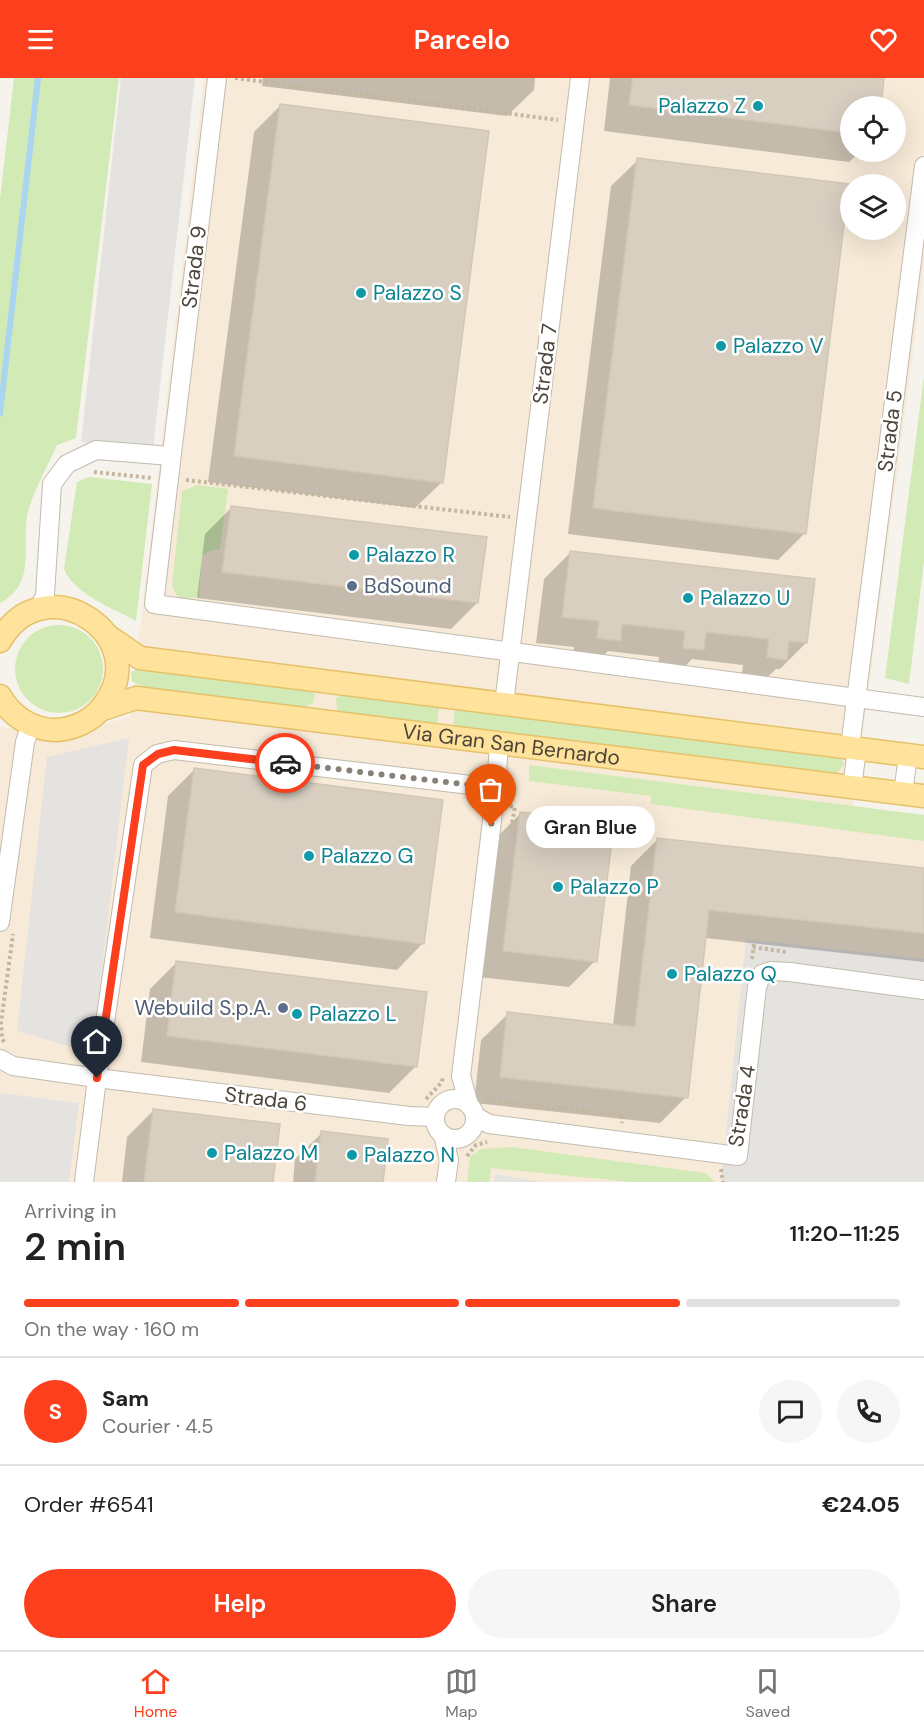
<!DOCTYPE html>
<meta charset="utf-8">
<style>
:root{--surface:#fff;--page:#f6f6f6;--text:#222;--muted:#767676;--line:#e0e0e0;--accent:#fc3f1d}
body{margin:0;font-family:"DM Sans",sans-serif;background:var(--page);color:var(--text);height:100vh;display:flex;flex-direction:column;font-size:22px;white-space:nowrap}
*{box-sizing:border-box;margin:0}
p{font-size:20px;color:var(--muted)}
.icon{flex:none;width:33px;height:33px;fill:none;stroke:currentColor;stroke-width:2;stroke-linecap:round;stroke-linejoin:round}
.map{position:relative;height:1104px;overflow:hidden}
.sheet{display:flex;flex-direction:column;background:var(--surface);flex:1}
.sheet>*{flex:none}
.buttons{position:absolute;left:840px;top:18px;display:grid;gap:12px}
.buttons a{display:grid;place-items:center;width:66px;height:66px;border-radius:50%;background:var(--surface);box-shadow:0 6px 24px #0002;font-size:30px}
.pin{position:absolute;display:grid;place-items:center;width:51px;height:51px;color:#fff;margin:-62px -26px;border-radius:50% 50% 50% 0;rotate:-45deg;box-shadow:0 0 6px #0007}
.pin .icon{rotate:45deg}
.courier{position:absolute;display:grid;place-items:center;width:60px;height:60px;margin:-30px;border:4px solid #fc3f1d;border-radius:50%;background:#fff;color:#222;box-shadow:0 2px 8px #0007}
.bubble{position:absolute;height:42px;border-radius:21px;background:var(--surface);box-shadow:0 6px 24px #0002;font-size:20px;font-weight:600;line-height:42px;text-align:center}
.headline em{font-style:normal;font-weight:600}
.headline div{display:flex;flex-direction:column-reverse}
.headline{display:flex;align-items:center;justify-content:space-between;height:102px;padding:0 24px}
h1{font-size:39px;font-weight:600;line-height:45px}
.bar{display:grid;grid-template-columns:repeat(4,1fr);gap:9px 6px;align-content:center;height:72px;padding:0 24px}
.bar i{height:8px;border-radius:4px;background:var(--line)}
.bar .active{background:var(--accent)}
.bar p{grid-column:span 4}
.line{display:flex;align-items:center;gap:15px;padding:0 24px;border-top:2px solid var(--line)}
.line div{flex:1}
.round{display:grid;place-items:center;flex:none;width:63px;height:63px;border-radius:32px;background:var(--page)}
.cta{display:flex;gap:12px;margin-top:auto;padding:12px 24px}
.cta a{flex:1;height:69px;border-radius:36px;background:var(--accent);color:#fff;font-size:24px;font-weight:600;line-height:69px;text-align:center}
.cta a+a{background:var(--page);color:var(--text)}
header{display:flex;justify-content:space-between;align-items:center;height:78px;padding:0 24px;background:var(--accent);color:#fff;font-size:27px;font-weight:600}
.tab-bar{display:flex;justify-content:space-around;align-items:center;height:84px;border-top:2px solid var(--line);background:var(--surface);font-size:16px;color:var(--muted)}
.tab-bar a{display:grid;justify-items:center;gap:3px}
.tab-bar .active{color:var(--accent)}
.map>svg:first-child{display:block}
.commercial{fill:#f7ead8;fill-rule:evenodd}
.green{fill:#d2eab5}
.parking{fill:#e5e3e0}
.shadow{fill:#0003}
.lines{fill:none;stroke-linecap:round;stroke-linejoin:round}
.stream{stroke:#a9d4f2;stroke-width:6}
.building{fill:#d8cfc1;stroke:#d3c7b4;stroke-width:1.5}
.minor-casing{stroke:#c2bbae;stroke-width:20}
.major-casing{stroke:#e6c16a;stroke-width:25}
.path{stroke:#c4b79f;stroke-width:4;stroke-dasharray:3 3;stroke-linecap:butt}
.minor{stroke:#fff;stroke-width:18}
.major{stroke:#ffe39c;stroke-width:22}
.done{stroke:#878178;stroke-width:6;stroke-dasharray:0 10.8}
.route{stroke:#fc3f1d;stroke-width:8}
.culture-dot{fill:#0f9aa8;stroke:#fff;stroke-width:2}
.service-dot{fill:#5c6f8a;stroke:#fff;stroke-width:2}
.labels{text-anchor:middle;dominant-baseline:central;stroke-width:5;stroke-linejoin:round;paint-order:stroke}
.culture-label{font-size:21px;fill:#0d838f;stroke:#fff;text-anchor:start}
.street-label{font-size:21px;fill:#4b4439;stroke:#fff}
.service-label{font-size:21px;fill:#4e5e75;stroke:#fff;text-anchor:start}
</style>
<header><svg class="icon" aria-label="menu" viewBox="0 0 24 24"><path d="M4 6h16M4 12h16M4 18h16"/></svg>Parcelo<svg class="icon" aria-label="heart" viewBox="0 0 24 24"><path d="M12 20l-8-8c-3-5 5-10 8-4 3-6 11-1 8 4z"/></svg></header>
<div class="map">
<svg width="924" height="1104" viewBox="0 0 924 1104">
<rect width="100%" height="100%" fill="#f6f3ec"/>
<!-- commercial -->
<path class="commercial" d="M204,0H924V191L853,729L924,739V1104H0V649L69,655L130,639ZM850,28H896V74H850ZM850,106H896V152H850Z"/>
<!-- green -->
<g class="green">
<path d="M14,0H119L76,360L57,367C48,387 37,407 30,427C17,462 41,503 0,525V121Z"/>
<polygon points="924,298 924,483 909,606 885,600"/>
<path d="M89,399L152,406L136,543C113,530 75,517 64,491L77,404Z"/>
<polygon points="198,407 228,411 220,471 209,473 202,478 199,519 183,522 177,518 172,508 182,413"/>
<circle cx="59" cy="591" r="44"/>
<polygon points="141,590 309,613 315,616 313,625 302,630 145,610 132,603 131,594"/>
<polygon points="343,617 439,629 437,646 340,634 337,632 336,620"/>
<polygon points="455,631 841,678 844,686 838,694 827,695 453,648"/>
<polygon points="529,687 924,737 924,763 651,726 651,718 529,703"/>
<polygon points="512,1069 705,1095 715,1104 632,1104 491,1090 489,1104 467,1104 470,1079 481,1071"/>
</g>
<!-- parking -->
<g class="parking">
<polygon points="121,0 195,0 153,370 81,364"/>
<polygon points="129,660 92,975 17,953 47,679"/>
<polygon points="746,861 924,881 924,1104 721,1104"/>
<polygon points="0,1015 79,1025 69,1104 0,1104"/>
<polygon points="495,1096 541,1104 494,1104"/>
</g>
<!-- shadow -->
<g class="shadow">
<polygon points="263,0 535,0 534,12 507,38 262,8"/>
<polygon points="610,0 861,0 883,3 879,28 850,28 850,74 860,74 849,84 604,53"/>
<polygon points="280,28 442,404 415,430 208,404 254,54"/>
<polygon points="638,82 804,456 778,482 568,456 611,108"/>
<polygon points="231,430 477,525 451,551 197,520 205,456"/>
<polygon points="570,475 806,565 780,591 776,591 759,607 741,605 743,587 692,581 676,598 657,595 659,579 608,573 593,588 572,586 574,569 536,565 544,501"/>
<polygon points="195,691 423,865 397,892 150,860 168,718"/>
<polygon points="520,736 595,883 569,909 478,899 494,762"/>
<polygon points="657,762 924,791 924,884 705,860 686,1019 660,1045 474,1025 481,962 508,936 613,948 631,788"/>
<polygon points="177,884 416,988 389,1015 141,984 150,911"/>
<polygon points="154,1032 272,1104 122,1104 127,1059"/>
<polygon points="322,1055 381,1104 293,1104 295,1081"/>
</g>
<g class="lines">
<!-- stream -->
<polyline class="stream" points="0,336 38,0"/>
</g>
<!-- building -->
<g class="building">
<polygon points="633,0 873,0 884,1 881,28 850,28 850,55 629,27"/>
<polygon points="280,26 489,53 443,405 234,378"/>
<polygon points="637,80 849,106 806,456 593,430"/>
<polygon points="231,428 487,459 478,525 222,494"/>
<polygon points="570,473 815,501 807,565 789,563 787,582 767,579 769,561 706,554 704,572 683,570 685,553 622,546 621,563 597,560 599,543 562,539"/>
<polygon points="194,690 443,722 424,866 175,834"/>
<polygon points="520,734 614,745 597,884 503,873"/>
<polygon points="657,760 924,790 924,855 709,832 688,1020 500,999 507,934 635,949"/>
<polygon points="176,883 427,914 417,989 167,958"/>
<polygon points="153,1031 280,1046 273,1104 144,1104"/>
<polygon points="321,1053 388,1061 383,1104 315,1104"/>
</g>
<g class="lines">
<defs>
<g id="minor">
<polyline points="217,0 154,526 924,629"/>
<polyline points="39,531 45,517 52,406 67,386 96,372 171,378"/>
<polyline points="504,626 580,0"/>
<polyline points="850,669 924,88"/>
<polyline points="852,710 857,671"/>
<polyline points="903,716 908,677"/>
<polyline points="0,844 25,664 31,647"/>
<polyline points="0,981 13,988 97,1000 409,1038 435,1039"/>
<circle cx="455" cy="1041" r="20"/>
<polyline points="469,1027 461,998 496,710 499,665"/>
<polyline points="475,1038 489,1046 738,1078 757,909 762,896 771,893 790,894 924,912"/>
<polyline points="443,1057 449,1082 446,1104"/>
<polyline points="84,1104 99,985 143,687 157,676 174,672 496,710"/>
</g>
<g id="major">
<polyline points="108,558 140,580 924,679"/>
<path d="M0,563C44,484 157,559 103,628C92,643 74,651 56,652C32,652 11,638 0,618"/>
<path id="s1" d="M100,632L136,620L924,718"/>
</g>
</defs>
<!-- minor casing -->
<use href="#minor" class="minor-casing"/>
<!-- major casing -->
<use href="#major" class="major-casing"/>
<!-- path -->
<g class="path">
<polyline points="235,0 558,42"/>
<polyline points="94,394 152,400"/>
<polyline points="186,402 510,439"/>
<polyline points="510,728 515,729 511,750"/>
<polyline points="753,869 786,874"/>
<polyline points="752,881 755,859"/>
<polyline points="4,964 2,960 1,945 13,856"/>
<polyline points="426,1021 442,1004 443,999"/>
<polyline points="487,1021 491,1023 623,1037 622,1045"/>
<polyline points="467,1078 476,1067 487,1064"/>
<polyline points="409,1081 431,1084"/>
<polyline points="721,1091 723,1104"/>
</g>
<!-- minor -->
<use href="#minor" class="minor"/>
<!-- major -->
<use href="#major" class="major"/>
</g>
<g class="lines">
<!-- done -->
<polyline class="done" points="285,685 496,710 491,748"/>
<!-- route -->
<polyline class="route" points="97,1000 143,687 158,676 174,672 285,685"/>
</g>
<!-- markers -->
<g class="culture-dot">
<circle cx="758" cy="28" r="6"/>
<circle cx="361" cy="215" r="6"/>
<circle cx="721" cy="268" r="6"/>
<circle cx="354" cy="477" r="6"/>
<circle cx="688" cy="520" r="6"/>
<circle cx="309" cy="778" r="6"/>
<circle cx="558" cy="809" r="6"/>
<circle cx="672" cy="896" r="6"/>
<circle cx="297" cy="936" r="6"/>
<circle cx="212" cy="1075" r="6"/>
<circle cx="352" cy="1077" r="6"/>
</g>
<g class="service-dot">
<circle cx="352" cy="508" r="6"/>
<circle cx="283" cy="930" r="6"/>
</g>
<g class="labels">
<!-- culture labels -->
<g class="culture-label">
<text x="746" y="28" text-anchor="end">Palazzo Z</text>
<text x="373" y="215">Palazzo S</text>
<text x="733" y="268">Palazzo V</text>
<text x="366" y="477">Palazzo R</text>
<text x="700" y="520">Palazzo U</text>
<text x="321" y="778">Palazzo G</text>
<text x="570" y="809">Palazzo P</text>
<text x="684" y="896">Palazzo Q</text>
<text x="309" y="936">Palazzo L</text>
<text x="224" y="1075">Palazzo M</text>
<text x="364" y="1077">Palazzo N</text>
</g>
<!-- street labels -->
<g class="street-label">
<text transform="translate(194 189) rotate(-83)">Strada 9</text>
<text transform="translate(545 286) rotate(-83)">Strada 7</text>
<text transform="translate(890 353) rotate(-83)">Strada 5</text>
<text stroke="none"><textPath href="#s1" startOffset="416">Via Gran San Bernardo</textPath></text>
<text transform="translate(266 1021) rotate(7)">Strada 6</text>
<text transform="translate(742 1028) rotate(-81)">Strada 4</text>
</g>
<!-- service labels -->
<g class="service-label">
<text x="364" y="508">BdSound</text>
<text x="271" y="930" text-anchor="end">Webuild S.p.A.</text>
</g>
</g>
</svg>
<div class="buttons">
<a><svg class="icon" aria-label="locate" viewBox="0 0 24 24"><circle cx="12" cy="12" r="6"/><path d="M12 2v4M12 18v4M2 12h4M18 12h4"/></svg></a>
<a><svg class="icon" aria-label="layers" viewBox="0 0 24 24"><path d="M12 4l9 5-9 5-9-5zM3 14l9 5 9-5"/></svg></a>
</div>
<div class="pin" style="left:491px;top:748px;background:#ea580c"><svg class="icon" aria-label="bag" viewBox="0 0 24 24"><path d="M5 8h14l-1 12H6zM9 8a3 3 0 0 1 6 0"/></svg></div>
<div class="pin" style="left:97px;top:1000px;background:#1f2937"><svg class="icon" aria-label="home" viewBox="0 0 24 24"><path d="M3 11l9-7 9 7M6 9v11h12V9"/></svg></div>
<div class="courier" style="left:285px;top:685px"><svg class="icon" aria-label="car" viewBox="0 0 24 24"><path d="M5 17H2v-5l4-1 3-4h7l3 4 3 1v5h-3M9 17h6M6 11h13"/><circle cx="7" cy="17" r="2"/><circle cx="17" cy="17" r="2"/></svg></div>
<div class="bubble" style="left:526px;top:728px;width:129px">Gran Blue</div>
</div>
<section class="sheet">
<div class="headline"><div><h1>2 min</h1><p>Arriving in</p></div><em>11:20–11:25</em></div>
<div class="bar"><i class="active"></i><i class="active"></i><i class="active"></i><i></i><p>On the way · 160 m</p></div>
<div class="line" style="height:108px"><b class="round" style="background:var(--accent);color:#fff">S</b><div><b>Sam</b><p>Courier · 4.5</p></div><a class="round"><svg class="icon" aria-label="chat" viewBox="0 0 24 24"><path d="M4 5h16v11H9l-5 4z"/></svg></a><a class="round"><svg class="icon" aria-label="phone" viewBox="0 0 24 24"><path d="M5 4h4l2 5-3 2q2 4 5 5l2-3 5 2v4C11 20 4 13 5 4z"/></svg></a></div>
<div class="line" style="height:78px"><div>Order #6541</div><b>€24.05</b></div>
<div class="cta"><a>Help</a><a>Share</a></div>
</section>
<nav class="tab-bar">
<a class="active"><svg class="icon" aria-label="home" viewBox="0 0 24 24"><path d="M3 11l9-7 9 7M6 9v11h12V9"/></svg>Home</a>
<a><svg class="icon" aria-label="map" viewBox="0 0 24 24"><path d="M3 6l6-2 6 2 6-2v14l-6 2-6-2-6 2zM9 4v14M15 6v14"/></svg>Map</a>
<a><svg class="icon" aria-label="saved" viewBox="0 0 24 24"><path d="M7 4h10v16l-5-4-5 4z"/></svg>Saved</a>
</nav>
